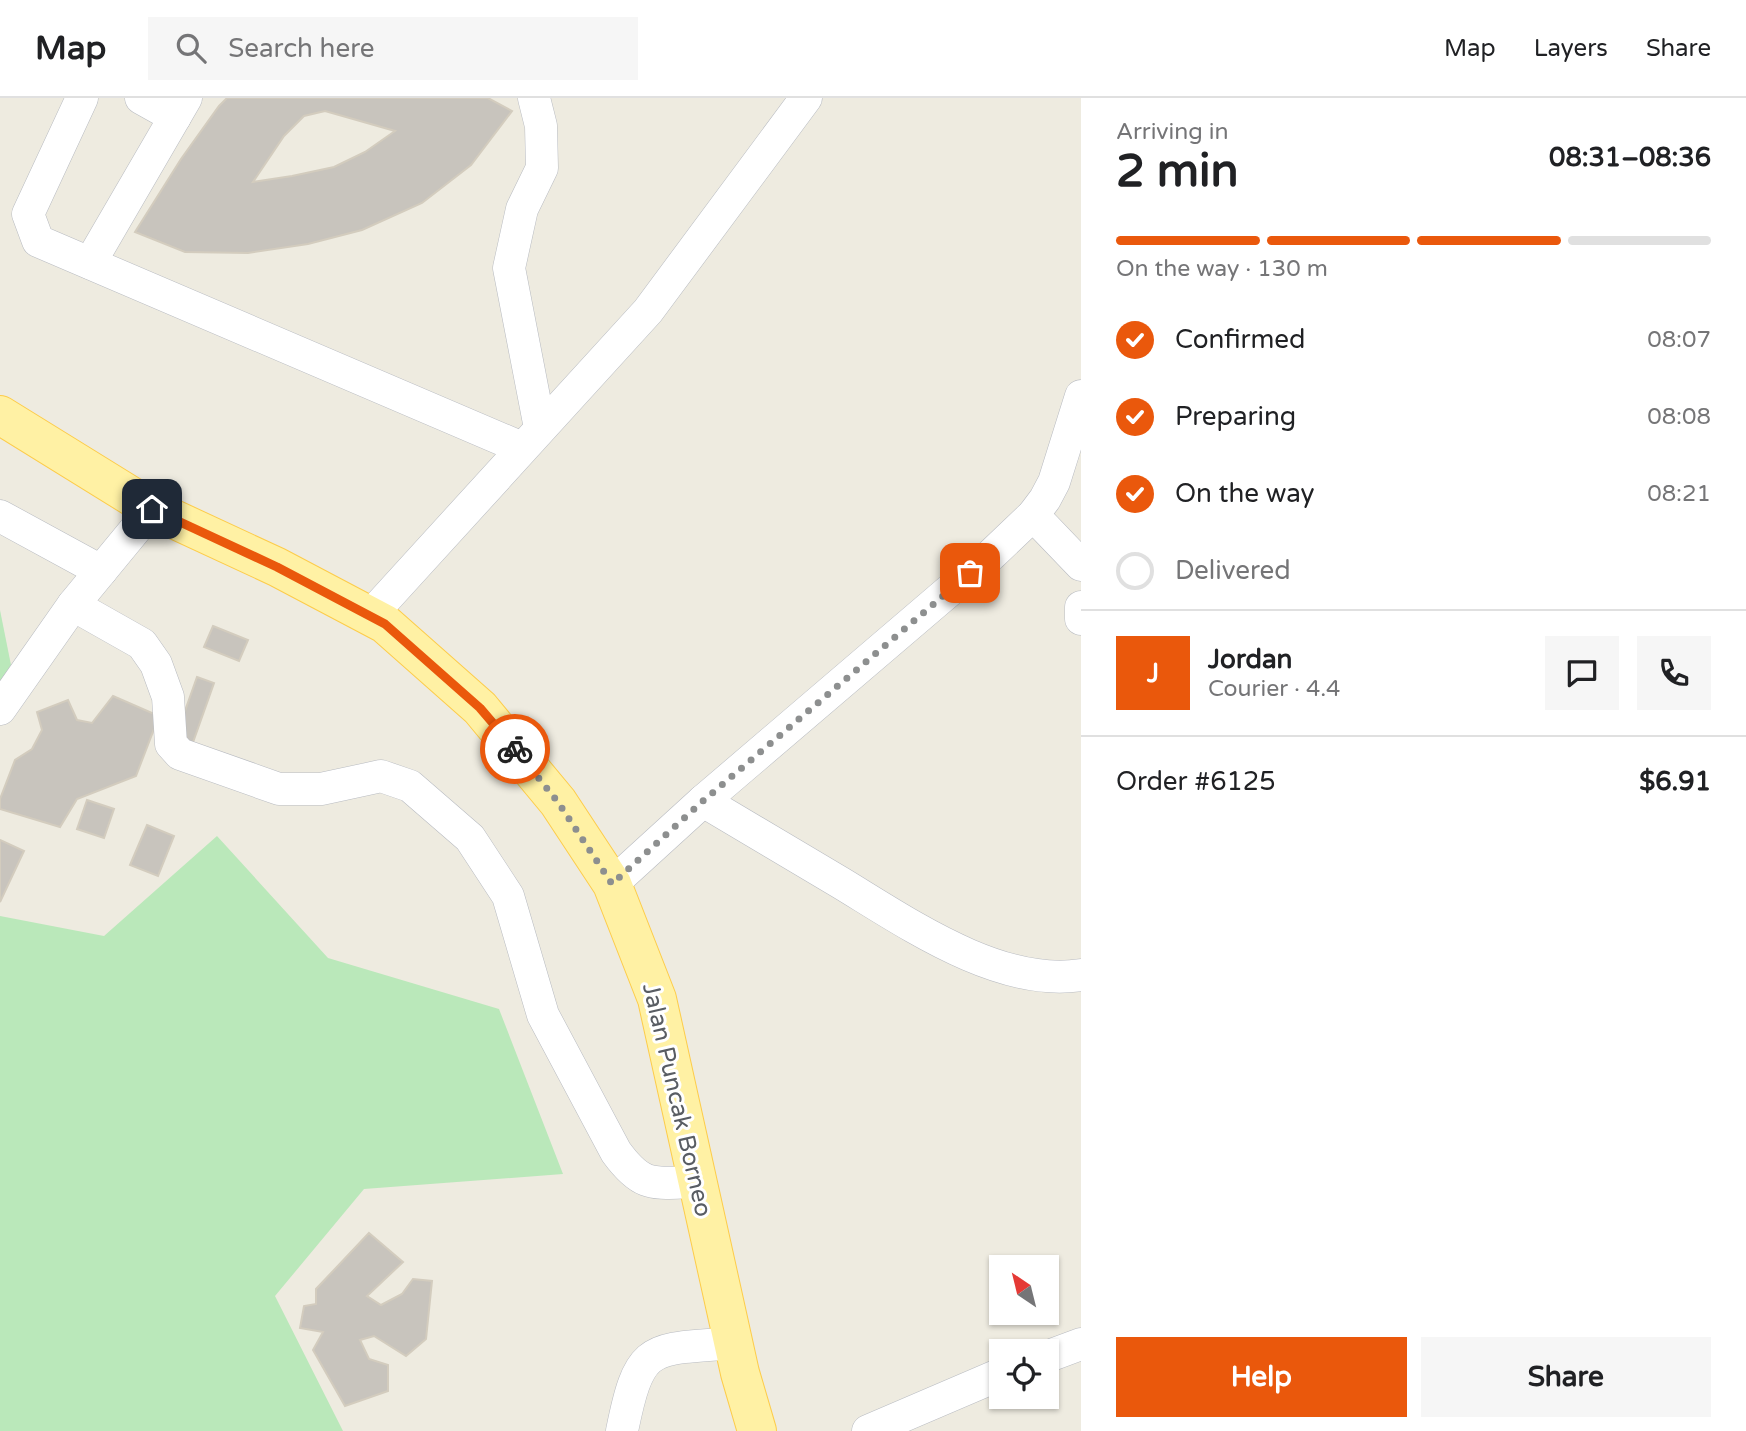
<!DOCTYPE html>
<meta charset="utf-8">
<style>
:root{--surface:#fff;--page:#f6f6f6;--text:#202124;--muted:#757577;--line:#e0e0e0;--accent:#ea580c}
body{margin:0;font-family:"Varela Round",sans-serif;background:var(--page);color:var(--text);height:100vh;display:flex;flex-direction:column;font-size:26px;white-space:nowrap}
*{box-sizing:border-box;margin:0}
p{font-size:23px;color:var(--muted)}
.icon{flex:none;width:38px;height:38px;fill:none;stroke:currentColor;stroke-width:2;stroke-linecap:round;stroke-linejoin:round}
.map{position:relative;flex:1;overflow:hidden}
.details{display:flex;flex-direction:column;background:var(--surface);width:665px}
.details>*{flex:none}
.needle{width:46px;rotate:325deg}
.controls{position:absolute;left:989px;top:1157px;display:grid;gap:14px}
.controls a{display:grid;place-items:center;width:70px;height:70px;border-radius:0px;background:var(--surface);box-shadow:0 2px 5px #0004;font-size:35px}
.pin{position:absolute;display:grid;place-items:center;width:60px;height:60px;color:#fff;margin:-30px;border-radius:14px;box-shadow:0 4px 10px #0006}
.courier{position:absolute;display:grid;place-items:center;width:70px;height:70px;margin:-35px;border:5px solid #ea580c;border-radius:50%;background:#fff;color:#222;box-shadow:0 2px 9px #0007}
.overview em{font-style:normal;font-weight:700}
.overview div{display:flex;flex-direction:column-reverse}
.overview{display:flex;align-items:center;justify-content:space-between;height:119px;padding:0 35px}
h1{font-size:46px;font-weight:700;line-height:52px}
.bar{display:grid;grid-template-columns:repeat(4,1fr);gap:10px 7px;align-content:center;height:84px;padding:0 35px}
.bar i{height:9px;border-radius:5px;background:var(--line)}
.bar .selected{background:var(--accent)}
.bar p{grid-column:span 4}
.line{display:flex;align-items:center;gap:18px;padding:0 35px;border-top:2px solid var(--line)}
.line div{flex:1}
.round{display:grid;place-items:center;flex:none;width:74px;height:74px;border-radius:0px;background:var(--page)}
ol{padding:0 35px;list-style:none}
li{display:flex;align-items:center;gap:21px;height:77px}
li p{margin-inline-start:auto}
li .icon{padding:7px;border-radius:50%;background:var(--accent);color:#fff;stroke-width:4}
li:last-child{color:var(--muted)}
li i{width:38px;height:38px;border:4px solid var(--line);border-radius:50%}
.button{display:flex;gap:14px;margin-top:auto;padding:14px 35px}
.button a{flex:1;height:80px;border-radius:0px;background:var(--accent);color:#fff;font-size:28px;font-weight:700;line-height:80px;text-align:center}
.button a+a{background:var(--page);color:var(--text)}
header{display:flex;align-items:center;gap:42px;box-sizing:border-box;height:98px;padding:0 35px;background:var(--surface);border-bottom:2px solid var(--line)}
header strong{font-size:33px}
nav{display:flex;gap:38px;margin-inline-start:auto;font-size:24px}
.search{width:490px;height:63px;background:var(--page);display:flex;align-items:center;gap:18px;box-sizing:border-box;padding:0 24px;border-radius:0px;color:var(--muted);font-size:26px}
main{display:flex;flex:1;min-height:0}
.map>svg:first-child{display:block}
.green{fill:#bae8ba}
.building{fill:#c8c4bd;stroke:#d3ccbe;stroke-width:2;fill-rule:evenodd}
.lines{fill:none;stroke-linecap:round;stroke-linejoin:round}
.minor-casing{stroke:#b8bbc1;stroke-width:33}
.major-casing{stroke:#fdcc4a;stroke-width:40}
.minor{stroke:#fff;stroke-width:32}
.major{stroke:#fff1a4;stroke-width:38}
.done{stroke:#8d8f8f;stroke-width:7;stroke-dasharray:0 12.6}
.route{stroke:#ea580c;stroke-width:9}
.labels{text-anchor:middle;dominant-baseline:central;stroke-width:6;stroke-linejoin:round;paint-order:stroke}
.street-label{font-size:24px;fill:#595d63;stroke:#fff}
</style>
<header>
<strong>Map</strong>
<div class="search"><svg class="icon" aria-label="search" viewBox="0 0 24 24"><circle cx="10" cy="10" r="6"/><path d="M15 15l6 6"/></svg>Search here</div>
<nav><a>Map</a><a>Layers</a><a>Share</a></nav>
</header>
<main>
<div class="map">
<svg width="1081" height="1333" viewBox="0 0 1081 1333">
<rect width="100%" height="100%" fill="#eeebe0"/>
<!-- green -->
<g class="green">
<polygon points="0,512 11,567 0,584"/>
<polygon points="217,738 328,860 499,911 563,1076 364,1091 275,1198 343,1333 0,1333 0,818 104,838"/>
</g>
<!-- building -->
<g class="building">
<path d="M227,0H488L512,13L471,67L422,105L362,132L308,146L248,155L185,154L135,134L181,61L219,8ZM325,13L395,33L365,54L334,69L292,78L253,84L284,38L304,18Z"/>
<polygon points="213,528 248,542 239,563 204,549"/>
<polygon points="197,579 214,585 191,650 174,644"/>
<polygon points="113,598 159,618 136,678 77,701 60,729 0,711 0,701 15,662 32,651 42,632 37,614 68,602 77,622 92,625"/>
<polygon points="87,702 114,711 104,740 77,731"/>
<polygon points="147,727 174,738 158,778 130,767"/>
<polygon points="0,742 24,753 0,804"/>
<polygon points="369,1135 403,1164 367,1198 381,1207 402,1196 413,1181 432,1183 426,1241 406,1258 374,1238 360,1242 369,1261 388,1267 388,1293 345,1308 313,1252 323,1234 300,1230 304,1208 316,1206 316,1191"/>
</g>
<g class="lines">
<defs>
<g id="minor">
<polyline points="82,0 28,116 38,143 522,350"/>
<polyline points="141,0 175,19"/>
<polyline points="534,0 541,28 542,70 522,111 509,170 540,330"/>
<polyline points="90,165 186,0"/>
<polyline points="1033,417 1081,467"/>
<polyline points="0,418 101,473"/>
<path d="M73,507L142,546L156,566L168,599L171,646L180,656L279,691H321L381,678L410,688L470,740L508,798L543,917L616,1054C643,1091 654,1085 696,1084"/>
<polyline points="1081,509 1081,521"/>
<polyline points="370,518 648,213 806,0"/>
<polyline points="0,611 73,507 152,411"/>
<path d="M703,703C749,730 795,758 841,785C907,825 1000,890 1081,877"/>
<polyline points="612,786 703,703 991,457 1033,417 1045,401 1054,384 1081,298"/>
<polyline points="1046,1259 1081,1246"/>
<path d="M622,1333C640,1243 650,1252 735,1245"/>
<polyline points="868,1333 1001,1276"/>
</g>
<polyline id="major" points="0,317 152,411 277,469 385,526 480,610 558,704 612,786 657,901 740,1275 757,1333"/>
</defs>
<!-- minor casing -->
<use href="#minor" class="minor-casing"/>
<!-- major casing -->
<use href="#major" class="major-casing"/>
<!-- minor -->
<use href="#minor" class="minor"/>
<!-- major -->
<use href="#major" class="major"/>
</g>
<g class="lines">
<!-- done -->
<polyline class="done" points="515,651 558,704 612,786 703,703 970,475"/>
<!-- route -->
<polyline class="route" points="152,411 277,469 385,526 480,610 515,651"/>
</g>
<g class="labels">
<!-- street labels -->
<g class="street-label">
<text transform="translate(677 1002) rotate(77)">Jalan Puncak Borneo</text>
</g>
</g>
</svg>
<div class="controls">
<a><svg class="needle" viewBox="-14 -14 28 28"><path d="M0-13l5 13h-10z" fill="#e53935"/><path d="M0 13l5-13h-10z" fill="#757577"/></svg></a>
<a><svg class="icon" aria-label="locate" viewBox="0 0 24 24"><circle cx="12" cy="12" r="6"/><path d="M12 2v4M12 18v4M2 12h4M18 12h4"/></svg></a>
</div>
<div class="pin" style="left:970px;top:475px;background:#ea580c"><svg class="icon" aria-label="bag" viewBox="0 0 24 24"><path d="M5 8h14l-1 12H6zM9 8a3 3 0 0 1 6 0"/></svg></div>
<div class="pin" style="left:152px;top:411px;background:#1f2937"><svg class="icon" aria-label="home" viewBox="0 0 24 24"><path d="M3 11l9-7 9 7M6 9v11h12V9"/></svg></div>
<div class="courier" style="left:515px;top:651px"><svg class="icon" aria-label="bike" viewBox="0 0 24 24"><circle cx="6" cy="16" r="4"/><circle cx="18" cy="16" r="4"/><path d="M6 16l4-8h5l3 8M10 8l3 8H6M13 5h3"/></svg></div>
</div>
<section class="details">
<div class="overview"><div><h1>2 min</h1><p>Arriving in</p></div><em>08:31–08:36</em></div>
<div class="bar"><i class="selected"></i><i class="selected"></i><i class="selected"></i><i></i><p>On the way · 130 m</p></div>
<ol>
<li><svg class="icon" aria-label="check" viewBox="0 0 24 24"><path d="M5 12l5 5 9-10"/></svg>Confirmed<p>08:07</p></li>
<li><svg class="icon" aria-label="check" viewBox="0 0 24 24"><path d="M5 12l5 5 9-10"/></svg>Preparing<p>08:08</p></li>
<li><svg class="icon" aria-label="check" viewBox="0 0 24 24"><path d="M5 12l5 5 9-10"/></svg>On the way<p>08:21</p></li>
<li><i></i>Delivered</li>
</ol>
<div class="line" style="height:126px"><b class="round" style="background:var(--accent);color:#fff">J</b><div><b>Jordan</b><p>Courier · 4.4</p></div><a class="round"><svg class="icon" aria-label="chat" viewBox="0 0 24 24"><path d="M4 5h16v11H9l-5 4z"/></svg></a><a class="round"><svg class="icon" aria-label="phone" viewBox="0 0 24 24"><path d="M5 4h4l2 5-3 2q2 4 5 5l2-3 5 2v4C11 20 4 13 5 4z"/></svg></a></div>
<div class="line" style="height:91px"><div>Order #6125</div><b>$6.91</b></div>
<div class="button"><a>Help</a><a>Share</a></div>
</section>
</main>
